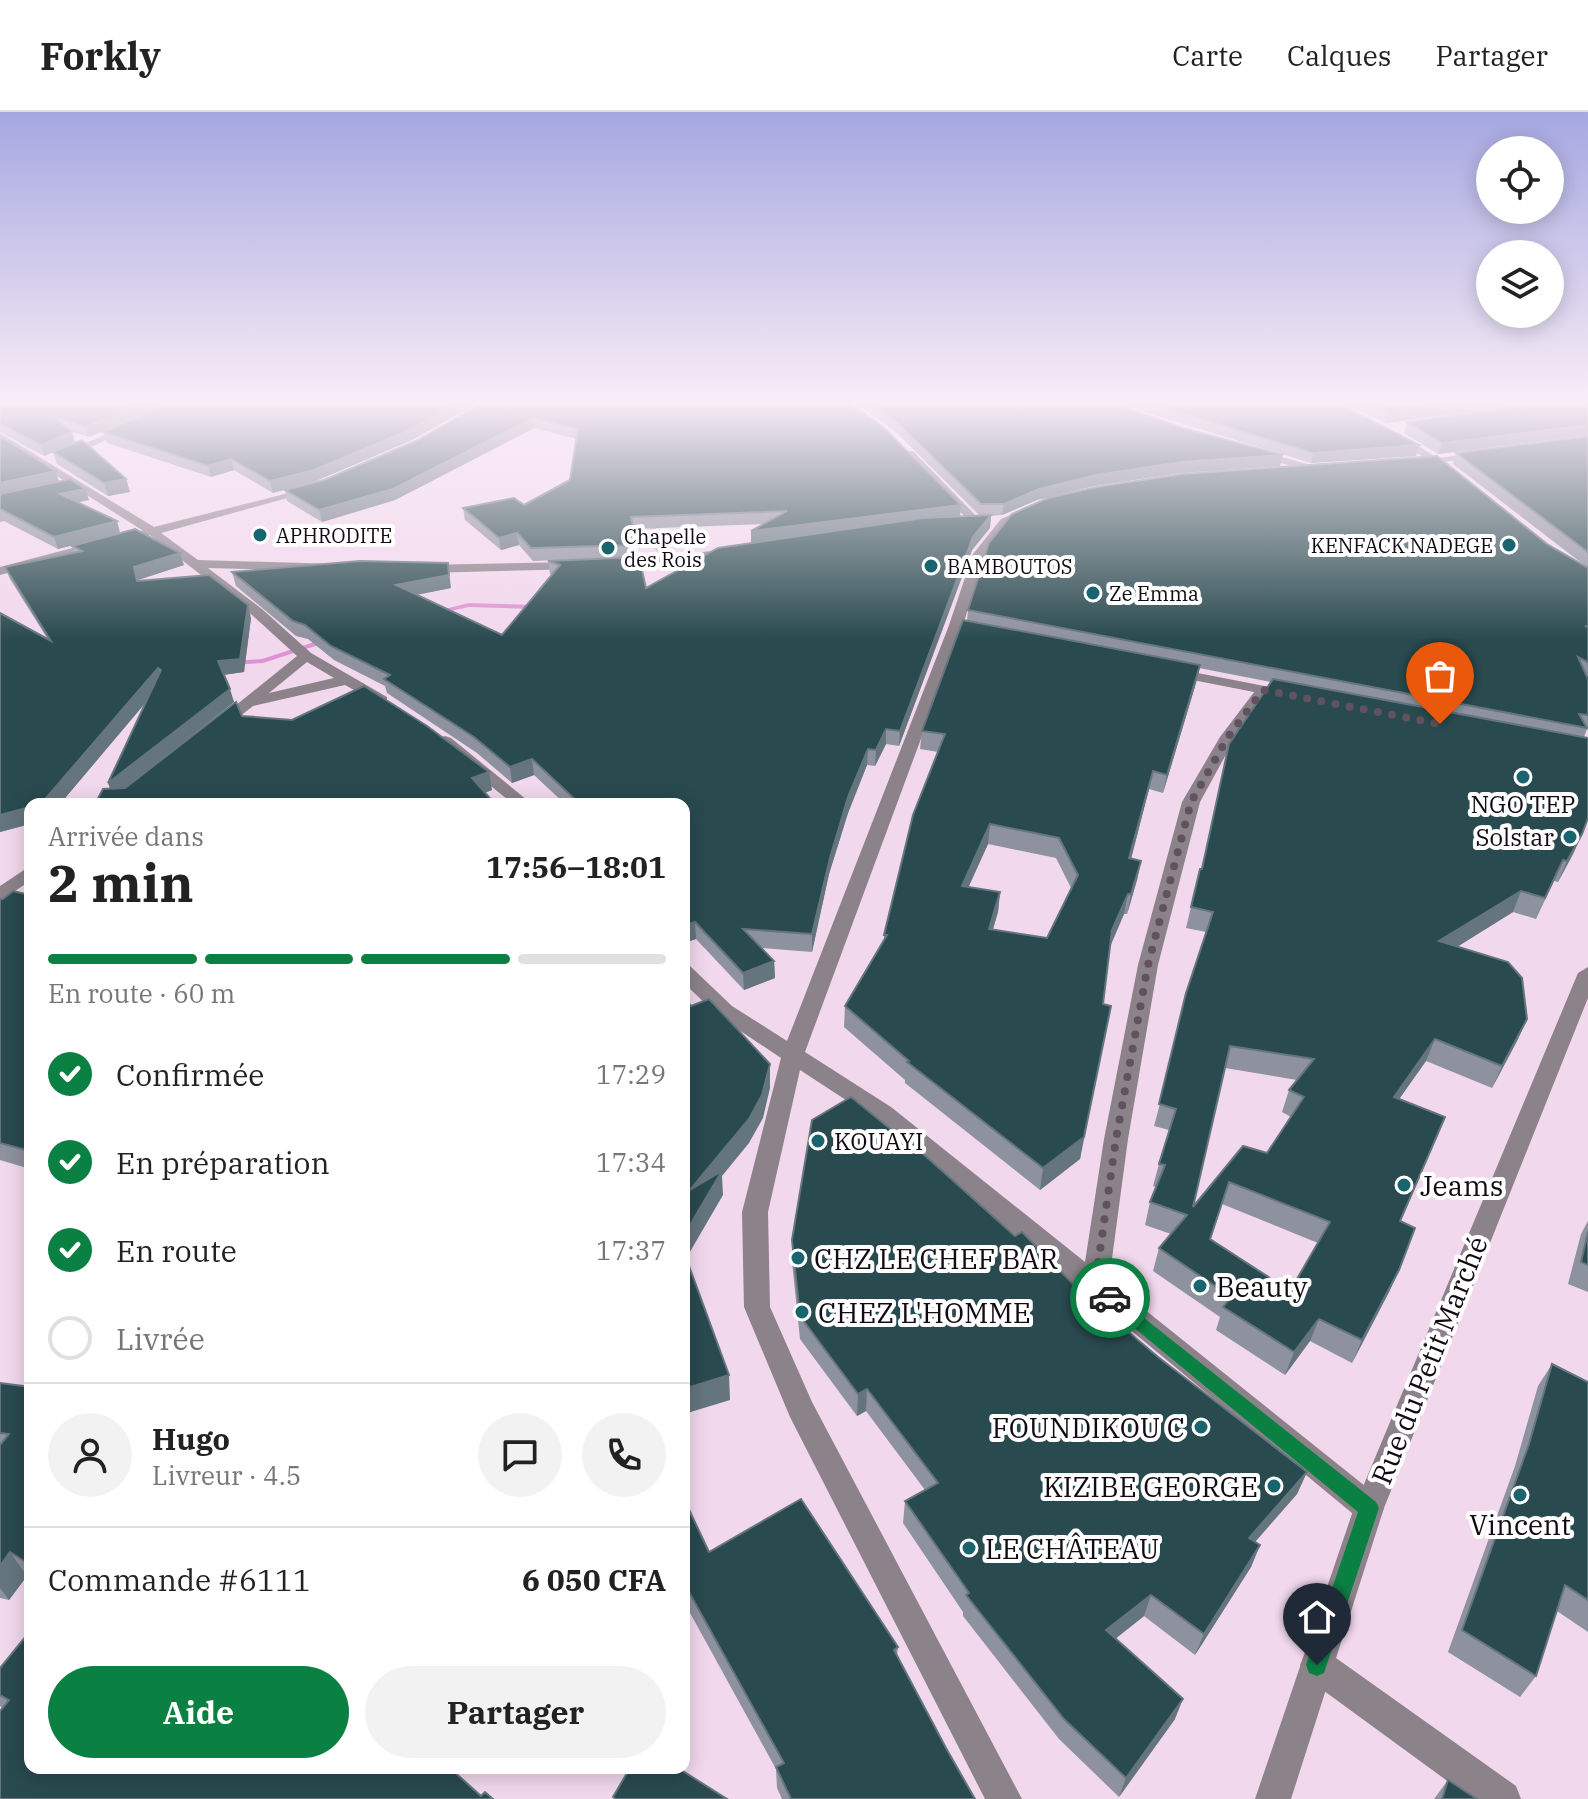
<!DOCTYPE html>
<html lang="fr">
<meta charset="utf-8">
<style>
:root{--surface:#fff;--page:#f2f2f2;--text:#222;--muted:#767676;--line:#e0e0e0;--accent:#0b8043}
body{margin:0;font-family:"IBM Plex Serif",serif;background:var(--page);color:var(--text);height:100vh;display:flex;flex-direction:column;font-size:30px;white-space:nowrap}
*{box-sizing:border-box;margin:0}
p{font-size:26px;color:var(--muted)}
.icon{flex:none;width:44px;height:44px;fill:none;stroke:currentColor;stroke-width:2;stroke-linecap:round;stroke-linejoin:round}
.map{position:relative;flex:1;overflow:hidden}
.side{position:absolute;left:24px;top:686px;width:666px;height:976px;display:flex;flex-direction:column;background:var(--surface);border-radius:16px;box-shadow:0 4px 20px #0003}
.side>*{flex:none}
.tools{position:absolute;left:1476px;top:24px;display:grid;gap:16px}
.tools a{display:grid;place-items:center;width:88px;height:88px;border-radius:50%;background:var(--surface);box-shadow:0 4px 20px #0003;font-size:40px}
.pin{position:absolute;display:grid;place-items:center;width:68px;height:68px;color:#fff;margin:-82px -34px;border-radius:50% 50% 50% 0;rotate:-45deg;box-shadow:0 0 8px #0007}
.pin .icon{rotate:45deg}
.courier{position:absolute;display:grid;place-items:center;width:80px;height:80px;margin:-40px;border:6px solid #0b8043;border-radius:50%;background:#fff;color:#222;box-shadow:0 2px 10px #0007}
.summary em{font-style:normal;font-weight:800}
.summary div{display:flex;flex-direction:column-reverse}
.summary{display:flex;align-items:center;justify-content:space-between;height:136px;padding:0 24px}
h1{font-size:52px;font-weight:800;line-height:60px}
.bar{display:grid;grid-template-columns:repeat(4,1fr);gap:12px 8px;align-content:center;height:96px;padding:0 24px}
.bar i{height:10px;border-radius:6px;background:var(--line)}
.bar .on{background:var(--accent)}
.bar p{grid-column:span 4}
.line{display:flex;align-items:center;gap:20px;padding:0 24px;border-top:2px solid var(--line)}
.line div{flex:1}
.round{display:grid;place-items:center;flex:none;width:84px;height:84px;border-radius:42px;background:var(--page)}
ol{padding:0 24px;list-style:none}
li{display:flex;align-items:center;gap:24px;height:88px}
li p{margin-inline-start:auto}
li .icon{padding:8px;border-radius:50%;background:var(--accent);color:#fff;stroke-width:4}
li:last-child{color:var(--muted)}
li i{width:44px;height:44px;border:4px solid var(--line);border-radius:50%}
.button{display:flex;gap:16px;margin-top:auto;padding:16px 24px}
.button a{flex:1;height:92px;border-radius:48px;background:var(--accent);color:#fff;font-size:32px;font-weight:800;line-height:92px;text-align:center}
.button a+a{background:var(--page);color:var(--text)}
header{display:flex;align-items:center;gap:48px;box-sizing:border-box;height:112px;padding:0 40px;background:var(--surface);border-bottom:2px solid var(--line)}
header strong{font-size:38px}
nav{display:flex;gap:44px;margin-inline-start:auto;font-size:28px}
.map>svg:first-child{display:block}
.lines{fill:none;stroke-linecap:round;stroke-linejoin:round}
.stream{fill:#e093d4;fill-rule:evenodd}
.minor{fill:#8c828a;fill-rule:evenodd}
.tertiary{fill:#8c828a;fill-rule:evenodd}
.wall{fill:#8e919e;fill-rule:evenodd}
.shaded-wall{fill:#65757e}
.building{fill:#294a4f;stroke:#65757e;stroke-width:2;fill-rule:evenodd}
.route{fill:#0b8043}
.done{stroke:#60525e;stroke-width:8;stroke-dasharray:0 14.4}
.poi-dot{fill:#18646f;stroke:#fff;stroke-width:3}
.labels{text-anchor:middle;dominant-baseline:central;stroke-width:8;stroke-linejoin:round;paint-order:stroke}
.far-poi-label{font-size:20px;fill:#120a11;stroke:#fff;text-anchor:start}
.poi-label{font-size:24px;fill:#120a11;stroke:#fff}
.near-poi-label{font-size:28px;fill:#120a11;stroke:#fff;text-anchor:start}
.near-street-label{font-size:28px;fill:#120a11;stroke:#fff}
</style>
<header>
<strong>Forkly</strong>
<nav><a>Carte</a><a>Calques</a><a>Partager</a></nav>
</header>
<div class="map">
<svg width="1588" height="1687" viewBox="0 0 1588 1687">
<rect width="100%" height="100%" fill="#f2d8ed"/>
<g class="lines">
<!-- stream -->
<g class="stream">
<path d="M666,409L669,411L668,412L656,415C655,438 674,450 692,459L693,460L689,464H685L686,461C666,451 646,436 651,413Z"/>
<polygon points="469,491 538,493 542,495 538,497 469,495 432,503 428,501"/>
<polygon points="324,527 331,529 263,551 232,553 228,551 232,549 262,547"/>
</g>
<!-- minor -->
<g class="minor">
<polygon points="175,292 187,292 68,345 59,343"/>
<path d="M0,321L154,415L316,374V378L161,421L198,448L336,452V458L332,459L208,456L262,497L311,541L387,585V591H377L345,573L253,594L224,617H214V611L297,544L252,503L150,423H142V418L0,328ZM307,550L334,566L269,581Z"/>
<polygon points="1393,321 1399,321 1458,360 1449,362 1393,325"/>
<polygon points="1256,338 1318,355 1319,357 1314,360 1252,343 1251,341"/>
<polygon points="905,339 913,339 980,408 980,412 972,412 905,343"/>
<polygon points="99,429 105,433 103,436 0,463 0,455"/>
<path d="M727,437L731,438V444C710,448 625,463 610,453C617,448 709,440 727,437Z"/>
<polygon points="576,450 580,451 580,457 424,461 418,457 424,453"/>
<polygon points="955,512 962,516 805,940 891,995 1085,1150 1104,1027 1138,853 1182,690 1220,625 1258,575 1268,575 1270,578 1235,626 1200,690 1158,853 1128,1027 1109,1169 1380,1386 1384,1396 1380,1406 1369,1411 1358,1406 875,1007 800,958 768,1100 770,1195 812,1290 1022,1687 985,1687 790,1305 744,1195 742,1100 781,946 718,904 684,871 684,853 691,855 732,894 787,929 948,516"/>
<polygon points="445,624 451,626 532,692 513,692 439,632 439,626"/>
<polygon points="30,754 30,769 0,789 0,774"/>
<polygon points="1317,1536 1329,1541 1516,1674 1521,1687 1472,1687 1305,1565 1300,1553 1305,1541"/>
</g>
<!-- tertiary -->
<g class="tertiary">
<polygon points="1481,340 1485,341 1485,345 1417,353 1412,350"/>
<polygon points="1026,396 1036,398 1009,411 985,442 963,513 991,522 984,526 950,519 948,516 973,442 1001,407"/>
<polygon points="1172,556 1290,579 1297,583 1290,587 1167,563 1167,557"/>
<polygon points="1588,855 1588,886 1384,1396 1291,1687 1255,1687 1354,1396 1578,861"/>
</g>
</g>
<!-- wall -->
<g class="wall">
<polygon points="0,292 167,292 89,325 70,319 75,331 44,344 0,320"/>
<polygon points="167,292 476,292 410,329 273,381 234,358 211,365 107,331 103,320"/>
<polygon points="481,292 961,393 960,404 980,404 895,319 858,293 852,292 1114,292 1183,316 1283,343 1280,354 1180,361 1094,374 1037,388 1002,403 991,404 990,416 972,438 899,634 886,632 875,654 867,653 848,701 829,762 812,840 761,836 774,849 775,866 744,878 696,827 690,829 684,821 684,692 565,692 534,663 512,671 477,641 387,581 385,574 334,548 308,527 296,524 236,474 232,460 451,476 417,483 502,523 552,463 550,462 548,449 646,476 751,431 751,419 764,412 633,417 637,445 533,449 519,433 501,438 465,408 463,396 524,393 570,368 577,327 534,316 395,388 322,410 287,389 285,378 324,368 418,328"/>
<polygon points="1118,292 1340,292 1416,344 1311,351"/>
<polygon points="1345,292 1527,292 1386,311"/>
<polygon points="1588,292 1588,323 1438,342 1404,321 1407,310"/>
<polygon points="0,324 59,369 85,377 89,388 78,390 117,409 120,421 58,437 4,409 0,410"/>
<polygon points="1588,324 1588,456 1453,352 1456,341"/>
<polygon points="53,340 126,367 130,380 108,384 57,352"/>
<path d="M1547,432L1588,456V618L1587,617L1584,625L1582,722L1573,742L1558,770L1554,769L1536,807L1513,800L1457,835L1527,907L1517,929L1492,976L1426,949L1399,987V1158L1389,1180L1352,1251L1310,1229L1285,1263L1216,1218L1220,1205L1153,1159L1159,1136L1171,1122L1145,1113L1150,1090L1156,1075L1153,1074L1159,1052L1169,1018L1154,1014L1206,820L1186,816L1191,795L1202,757L1271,570L1199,556L1196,571L1163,681L1149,677L1131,747L1141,749L1137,768L1127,802H1124L1110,835L1080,1047L1040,1078L905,971V968L844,915L845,894L884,828V823L938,640L920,637L922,619L967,509L968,498ZM988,732L1056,746L1071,776L1047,826L993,817L998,800L1000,780L968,775ZM1225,956L1297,968L1289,978L1282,1000L1291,1005L1267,1041L1193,1095ZM1222,1092L1318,1131L1290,1179L1211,1127Z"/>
<polygon points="72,434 184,453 138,468 138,469 251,506 244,560 223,563 234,590 125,676 242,604 492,678 485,681 110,677 146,590 60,692 30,692 30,712 0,720 0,501 47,526 10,467 5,455 74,440"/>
<polygon points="30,783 30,1057 0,1048 0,787"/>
<polygon points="1588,1109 1588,1180 1568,1172 1581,1122"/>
<polygon points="1015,1124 1158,1245 1307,1360 1297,1382 1255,1430 1260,1433 1251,1455 1195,1543 1144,1504 1116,1526 1175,1607 1119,1685 1059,1627 963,1504 963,1500 903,1411 905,1389 925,1378 866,1299 857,1304 800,1227 792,1150 792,1128"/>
<polygon points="1552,1252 1588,1270 1588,1520 1557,1499 1536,1564 1520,1585 1448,1540 1515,1354 1538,1274"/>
<polygon points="0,1271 30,1275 30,1465 27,1464 9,1488 0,1486"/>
<polygon points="684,1387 709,1440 898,1535 897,1544 946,1636 975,1687 782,1687 777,1676 776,1657 684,1490"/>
<polygon points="30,1519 30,1656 450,1656 481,1684 485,1680 493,1687 0,1687 0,1599 2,1596 0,1594 0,1556"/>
<polygon points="1448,1668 1477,1687 1434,1687"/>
</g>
<!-- shaded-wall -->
<g class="shaded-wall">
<polygon points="141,292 167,292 89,325 85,315"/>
<polygon points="457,292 476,292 410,329 316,369 273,381 270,369"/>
<polygon points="1457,292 1527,292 1386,311 1389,301"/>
<polygon points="533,306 534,316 395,388 322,410 319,398"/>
<polygon points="1588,313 1588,323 1438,342 1442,331"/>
<polygon points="72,320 75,331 44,344 41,333"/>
<polygon points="1419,333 1416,344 1311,351 1313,341"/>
<polygon points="1283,343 1280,354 1180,361 1094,374 1037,388 1002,403 1004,392 1039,377 1096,363 1182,350"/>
<polygon points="231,347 234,358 211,365 208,354"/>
<polygon points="56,359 59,370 0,383 0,371"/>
<polygon points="126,367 130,380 108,384 104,371"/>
<polygon points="85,377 89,388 64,393 60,382"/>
<polygon points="961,393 960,404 751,431 751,419"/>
<polygon points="991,403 990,416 972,438 899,634 900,619 973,425"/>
<polygon points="117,409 120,421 58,437 54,425"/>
<polygon points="517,421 519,433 501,438 499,426"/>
<polygon points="180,441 184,453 138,468 141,482 134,455"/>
<polygon points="448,451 451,476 399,486 396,473"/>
<polygon points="248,493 251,506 244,560 222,563 218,549"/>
<polygon points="1200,553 1196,571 1163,681 1167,663"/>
<polygon points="158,556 163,570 60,692 41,692"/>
<polygon points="230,577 234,590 113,685 108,671"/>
<polygon points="886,617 886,632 875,654 876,638"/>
<polygon points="868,637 867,653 848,701 829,762 812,840 812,822 830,746 848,685"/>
<polygon points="532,647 534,663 512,671 510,655"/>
<polygon points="1153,659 1149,677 1126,766 1129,746"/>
<polygon points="489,660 492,678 475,684 472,666"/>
<polygon points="30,695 30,712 0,720 0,703"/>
<polygon points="990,712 988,732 960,794 962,774"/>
<polygon points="1582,722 1573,742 1558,770 1567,749"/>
<polygon points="1141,749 1137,768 1127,802 1131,782"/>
<polygon points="1521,779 1513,800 1431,851 1439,829"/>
<polygon points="1000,780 998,800 987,837 989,817"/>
<polygon points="1128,782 1124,802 1108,839 1112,818"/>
<polygon points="695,810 696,827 690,829 689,812"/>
<polygon points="774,849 775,866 744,878 743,861"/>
<polygon points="1527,907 1517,929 1492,976 1502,954"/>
<polygon points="1107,914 1080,1047 1040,1078 1043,1056"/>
<polygon points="1435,927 1426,949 1385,1007 1394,985"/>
<polygon points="770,952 770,976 763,1006 749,1031 722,1064 723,1083 684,1150 684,1123 690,1078"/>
<polygon points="1399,1158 1389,1180 1352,1251 1362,1228"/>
<polygon points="1319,1207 1310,1229 1285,1263 1294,1240"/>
<polygon points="729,1263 730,1288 684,1302 684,1277"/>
<polygon points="867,1277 866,1299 857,1304 858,1282"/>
<polygon points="1307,1360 1297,1382 1240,1447 1249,1426"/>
<polygon points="1260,1433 1251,1455 1195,1543 1204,1522"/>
<polygon points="10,1440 27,1464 9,1488 0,1476 0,1454"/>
<polygon points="1151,1483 1144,1504 1100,1539 1106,1518"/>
<polygon points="1183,1587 1175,1607 1119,1685 1126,1666"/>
</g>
<!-- building -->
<g class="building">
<polygon points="0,292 141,292 85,315 54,305 72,320 41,333 0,312"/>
<polygon points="167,292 457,292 408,319 314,358 270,369 231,347 208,354 103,320"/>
<polygon points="481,292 851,292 883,315 961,393 751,419 787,399 631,405 637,433 531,436 517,421 499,426 463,396 514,386 524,393 570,368 578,317 533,306 393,377 319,398 285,378 324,368 418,328"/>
<polygon points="871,292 1114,292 1183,316 1283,343 1182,350 1096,363 1039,377 1004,392 981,392 896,309"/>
<polygon points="1152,292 1340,292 1419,333 1313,341"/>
<polygon points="1369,292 1457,292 1389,301"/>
<polygon points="1531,292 1588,292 1588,313 1442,331 1407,310"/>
<polygon points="0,324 56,359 0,371"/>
<polygon points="1588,324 1588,440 1456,341"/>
<polygon points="82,328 126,367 104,371 53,340"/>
<polygon points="1437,344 1547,432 1588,456 1588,514 1585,514 1588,515 1588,550 1578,545 1588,567 1588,603 1579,602 1587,616 968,498 989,431 1012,402 1048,386 1097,375 1182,362"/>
<polygon points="70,367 85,377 60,382 117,409 54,425 0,397 0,382"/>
<polygon points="991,403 973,425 900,619 886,617 876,638 868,637 848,685 830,746 812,822 743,817 774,849 743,861 695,810 689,812 684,806 684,692 580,692 532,647 510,655 474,625 384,567 390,563 331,534 305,513 293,509 232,460 360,449 448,451 449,463 396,473 502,523 560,453 548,449 639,445 646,476 718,436 923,406"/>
<polygon points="135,417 180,441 134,455 137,469 209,463 248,493 240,547 218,549 230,577 108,671 161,558 158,556 41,692 30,692 30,695 0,703 0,501 51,529 5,455 82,439 72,434"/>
<path d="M963,508L1200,553L1167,663L1153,659L1129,746L1141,749L1131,782H1128L1112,818L1103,892L1111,894L1084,1025L1043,1056L907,950L909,949L845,894L887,823H884L913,703L945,622L922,619ZM990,712L1059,726L1078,763L1047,826L989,817L1000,780L962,774Z"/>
<path d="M1273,567L1588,626V706L1582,722L1567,749L1563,748L1545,786L1521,779L1439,829L1508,850L1522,866L1527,907L1502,954L1435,927L1394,985L1445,1005L1400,1109L1415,1116L1399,1158L1362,1228L1319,1207L1294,1240L1223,1195L1231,1185L1159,1136L1187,1103L1150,1090L1165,1053L1159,1052L1176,997L1159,992L1186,881L1213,800L1191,795L1200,757H1202L1229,632ZM1230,934L1314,947L1289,978L1304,985L1267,1041L1243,1034L1193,1095ZM1229,1070L1330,1110L1290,1179L1210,1127Z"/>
<polygon points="364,574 427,614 489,660 472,666 495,692 95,692 103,677 125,676 236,590 242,604 292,608"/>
<polygon points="13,779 30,783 30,1039 0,1031 0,787 3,787"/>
<polygon points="684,886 691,894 709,887 770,952 762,983 749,1007 690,1078 722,1059 684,1123"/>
<polygon points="851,985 899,1024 902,1023 1015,1124 1022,1120 1077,1176 1158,1245 1307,1360 1249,1426 1260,1433 1204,1522 1151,1483 1106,1518 1183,1587 1126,1666 1064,1607 966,1483 969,1481 905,1389 938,1371 867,1277 858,1282 800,1204 792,1128 812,1008"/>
<polygon points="1588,1120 1588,1153 1581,1150"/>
<polygon points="689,1154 729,1263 684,1277 684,1155"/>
<polygon points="1552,1252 1588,1270 1588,1488 1565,1473 1536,1564 1462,1518 1529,1332"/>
<polygon points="0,1271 30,1275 30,1453 10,1440 0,1454 0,1333 9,1322 0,1321"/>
<polygon points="684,1387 709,1440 801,1387 898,1535 894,1538 946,1636 975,1687 791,1687 776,1655 784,1651 684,1471"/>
<polygon points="30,1519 30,1656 450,1656 481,1684 485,1680 493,1687 0,1687 0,1599 9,1588 0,1583 0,1556"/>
<polygon points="630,1656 678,1656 727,1687 616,1687 613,1685"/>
<polygon points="1448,1668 1477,1687 1442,1687"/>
</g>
<!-- sky -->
<linearGradient id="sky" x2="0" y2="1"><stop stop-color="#a5a7e0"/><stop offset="0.55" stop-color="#f9edf7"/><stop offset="1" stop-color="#f9edf7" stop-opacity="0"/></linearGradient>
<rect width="1588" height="528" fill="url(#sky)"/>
<!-- route -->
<polygon class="route" points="1110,1179 1376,1390 1379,1396 1324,1561 1317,1564 1309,1561 1306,1553 1358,1400 1104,1191 1101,1186"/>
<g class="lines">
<!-- done -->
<polyline class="done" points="1110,1186 1095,1173 1116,1027 1148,853 1191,690 1228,625 1263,578 1440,612"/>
</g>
<!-- markers -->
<g class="poi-dot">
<circle cx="260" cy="423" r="8"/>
<circle cx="1509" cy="433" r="8"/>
<circle cx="608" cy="436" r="8"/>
<circle cx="931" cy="454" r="8"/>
<circle cx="1093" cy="481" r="8"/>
<circle cx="1523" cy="665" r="8"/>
<circle cx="1570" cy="725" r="8"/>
<circle cx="818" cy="1029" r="8"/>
<circle cx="1404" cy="1073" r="8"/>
<circle cx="798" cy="1146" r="8"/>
<circle cx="1200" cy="1174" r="8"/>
<circle cx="802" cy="1200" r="8"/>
<circle cx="1201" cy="1315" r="8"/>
<circle cx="1274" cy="1374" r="8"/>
<circle cx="1520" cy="1383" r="8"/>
<circle cx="969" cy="1436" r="8"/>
</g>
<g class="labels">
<!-- far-poi labels -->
<g class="far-poi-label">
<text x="276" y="423">APHRODITE</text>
<text x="624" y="424">Chapelle<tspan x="624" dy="23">des Rois</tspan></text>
<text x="1493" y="433" text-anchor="end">KENFACK NADEGE</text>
<text x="947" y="454">BAMBOUTOS</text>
<text x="1109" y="481">Ze Emma</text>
</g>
<!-- poi labels -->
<g class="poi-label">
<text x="1523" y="692">NGO TEP</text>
<text x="1554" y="725" text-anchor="end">Solstar</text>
<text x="834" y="1029" text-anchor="start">KOUAYI</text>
</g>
<!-- near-poi labels -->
<g class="near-poi-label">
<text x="1420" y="1073">Jeams</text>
<text x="814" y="1146">CHZ LE CHEF BAR</text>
<text x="1216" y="1174">Beauty</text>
<text x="818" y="1200">CHEZ L'HOMME</text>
<text x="1185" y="1315" text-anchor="end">FOUNDIKOU C</text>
<text x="1258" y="1374" text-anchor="end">KIZIBE GEORGE</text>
<text x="1520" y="1412" text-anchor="middle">Vincent</text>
<text x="985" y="1436">LE CHÂTEAU</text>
</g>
<!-- near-street labels -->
<g class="near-street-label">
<text transform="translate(1429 1248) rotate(-68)">Rue du Petit Marché</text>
</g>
</g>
</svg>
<div class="tools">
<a><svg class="icon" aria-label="locate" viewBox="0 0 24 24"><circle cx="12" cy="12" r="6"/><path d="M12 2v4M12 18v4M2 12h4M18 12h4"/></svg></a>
<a><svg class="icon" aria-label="layers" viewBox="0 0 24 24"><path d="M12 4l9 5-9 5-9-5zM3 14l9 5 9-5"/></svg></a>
</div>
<div class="pin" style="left:1440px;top:612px;background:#ea580c"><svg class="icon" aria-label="bag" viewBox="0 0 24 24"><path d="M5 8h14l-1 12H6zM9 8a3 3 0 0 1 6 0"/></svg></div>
<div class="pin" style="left:1317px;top:1553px;background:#1f2937"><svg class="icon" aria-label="home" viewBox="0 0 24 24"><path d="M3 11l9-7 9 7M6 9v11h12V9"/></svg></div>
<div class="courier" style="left:1110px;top:1186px"><svg class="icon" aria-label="car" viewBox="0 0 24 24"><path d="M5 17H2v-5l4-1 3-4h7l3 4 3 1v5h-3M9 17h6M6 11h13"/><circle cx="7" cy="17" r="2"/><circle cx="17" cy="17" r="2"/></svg></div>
<section class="side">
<div class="summary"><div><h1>2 min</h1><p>Arrivée dans</p></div><em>17:56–18:01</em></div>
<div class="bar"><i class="on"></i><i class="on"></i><i class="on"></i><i></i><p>En route · 60 m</p></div>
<ol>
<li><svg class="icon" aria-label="check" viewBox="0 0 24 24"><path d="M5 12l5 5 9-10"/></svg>Confirmée<p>17:29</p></li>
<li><svg class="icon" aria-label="check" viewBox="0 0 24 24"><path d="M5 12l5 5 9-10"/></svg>En préparation<p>17:34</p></li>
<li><svg class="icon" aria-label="check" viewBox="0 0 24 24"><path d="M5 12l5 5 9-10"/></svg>En route<p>17:37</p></li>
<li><i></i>Livrée</li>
</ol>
<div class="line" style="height:144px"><a class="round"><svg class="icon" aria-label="person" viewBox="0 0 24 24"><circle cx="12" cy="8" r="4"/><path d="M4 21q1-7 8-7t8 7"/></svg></a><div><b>Hugo</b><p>Livreur · 4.5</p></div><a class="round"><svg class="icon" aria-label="chat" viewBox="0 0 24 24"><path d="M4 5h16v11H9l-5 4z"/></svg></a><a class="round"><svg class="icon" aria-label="phone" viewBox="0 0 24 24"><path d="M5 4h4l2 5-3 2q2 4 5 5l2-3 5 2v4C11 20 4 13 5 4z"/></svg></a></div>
<div class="line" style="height:104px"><div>Commande #6111</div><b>6 050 CFA</b></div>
<div class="button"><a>Aide</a><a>Partager</a></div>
</section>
</div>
